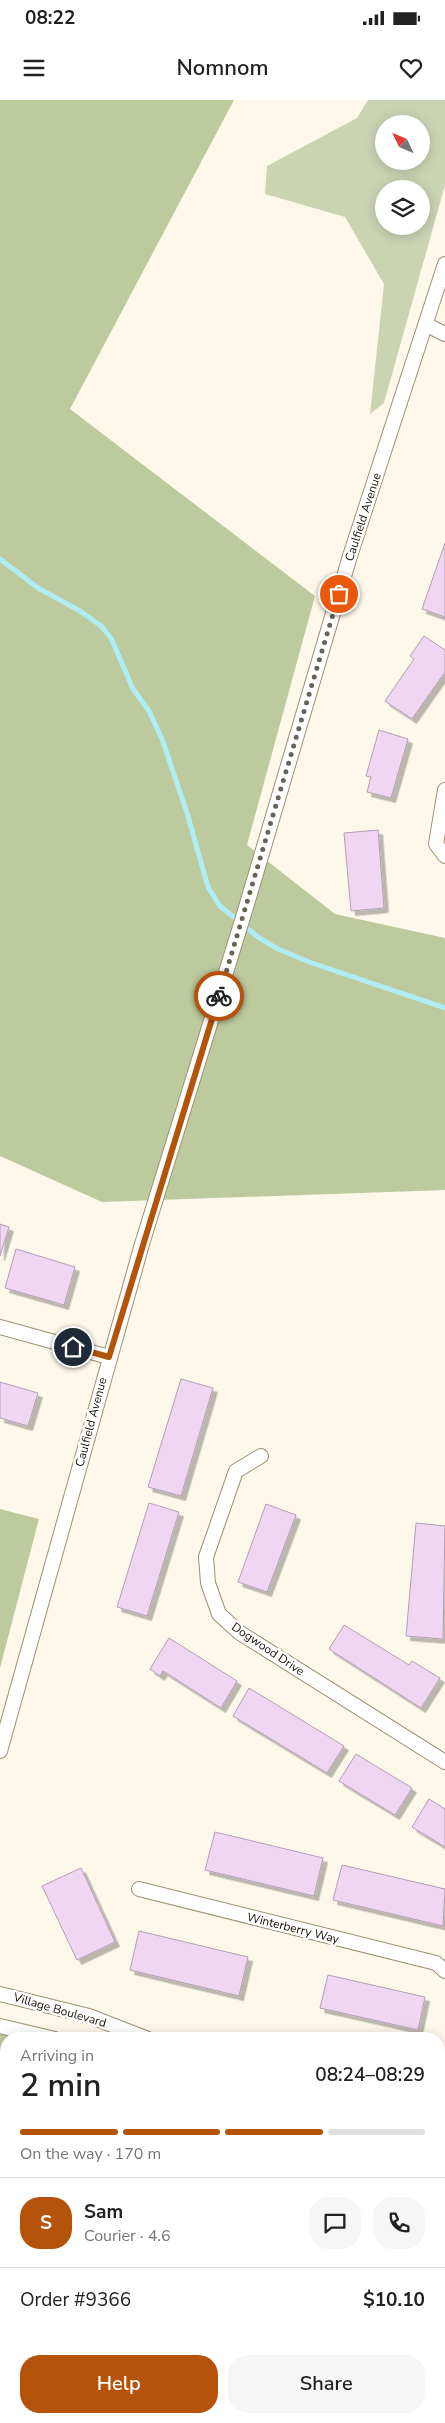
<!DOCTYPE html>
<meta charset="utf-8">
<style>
:root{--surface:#fff;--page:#f6f6f6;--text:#222;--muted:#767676;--line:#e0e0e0;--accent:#b45309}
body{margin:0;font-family:"Nunito Sans",sans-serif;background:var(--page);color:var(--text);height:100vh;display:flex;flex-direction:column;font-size:19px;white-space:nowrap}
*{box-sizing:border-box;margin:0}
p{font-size:16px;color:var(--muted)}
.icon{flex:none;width:28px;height:28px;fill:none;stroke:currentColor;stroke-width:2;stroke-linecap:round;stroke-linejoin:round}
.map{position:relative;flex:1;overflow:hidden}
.panel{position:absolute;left:0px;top:1932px;width:445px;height:391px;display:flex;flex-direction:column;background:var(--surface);border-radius:20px 20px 0 0;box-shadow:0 2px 12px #0003}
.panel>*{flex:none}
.needle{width:32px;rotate:314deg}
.buttons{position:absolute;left:375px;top:15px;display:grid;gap:10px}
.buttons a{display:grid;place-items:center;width:55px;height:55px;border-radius:50%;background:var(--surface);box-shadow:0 2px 12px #0003;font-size:25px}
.pin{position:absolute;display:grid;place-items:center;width:42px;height:42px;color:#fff;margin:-21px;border:2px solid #fff;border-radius:50%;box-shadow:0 1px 5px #0007}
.courier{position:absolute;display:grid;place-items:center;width:50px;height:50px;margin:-25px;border:4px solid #b45309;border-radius:50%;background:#fff;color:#222;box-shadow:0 1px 6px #0007}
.overview em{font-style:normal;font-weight:600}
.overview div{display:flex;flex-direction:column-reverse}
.overview{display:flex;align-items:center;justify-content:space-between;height:85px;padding:0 20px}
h1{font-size:32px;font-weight:600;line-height:38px}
.bar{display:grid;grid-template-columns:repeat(4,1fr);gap:8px 5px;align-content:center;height:60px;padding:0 20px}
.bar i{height:6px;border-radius:4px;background:var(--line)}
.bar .on{background:var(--accent)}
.bar p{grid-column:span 4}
.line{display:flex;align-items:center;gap:12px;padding:0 20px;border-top:1px solid var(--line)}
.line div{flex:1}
.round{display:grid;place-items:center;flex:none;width:52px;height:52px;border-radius:20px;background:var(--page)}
.cta{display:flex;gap:10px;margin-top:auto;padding:10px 20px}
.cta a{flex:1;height:58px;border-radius:20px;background:var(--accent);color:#fff;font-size:20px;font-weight:600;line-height:58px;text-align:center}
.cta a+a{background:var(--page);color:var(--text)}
.status{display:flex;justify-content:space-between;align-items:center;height:35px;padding:0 25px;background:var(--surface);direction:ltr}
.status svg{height:14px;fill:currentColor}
header{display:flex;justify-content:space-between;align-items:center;height:65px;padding:0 20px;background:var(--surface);font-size:22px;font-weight:600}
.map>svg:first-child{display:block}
.green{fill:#cad4b3;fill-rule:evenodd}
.forest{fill:#bdca9e}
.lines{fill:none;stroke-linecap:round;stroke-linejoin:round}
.stream{stroke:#afecf3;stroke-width:5}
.building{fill:#f0d6f2;stroke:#b49cb6;filter:url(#shadow)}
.minor-casing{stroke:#9e8f71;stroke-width:16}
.minor{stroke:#fff;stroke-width:14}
.done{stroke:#686257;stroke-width:5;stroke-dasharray:0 9}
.route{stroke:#b45309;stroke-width:6}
.labels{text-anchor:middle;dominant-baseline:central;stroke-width:5;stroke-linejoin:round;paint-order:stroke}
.street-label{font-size:12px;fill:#181207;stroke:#fff}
</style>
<div class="status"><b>08:22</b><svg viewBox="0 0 49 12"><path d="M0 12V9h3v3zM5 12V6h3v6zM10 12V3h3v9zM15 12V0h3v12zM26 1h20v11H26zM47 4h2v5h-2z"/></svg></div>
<header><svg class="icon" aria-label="menu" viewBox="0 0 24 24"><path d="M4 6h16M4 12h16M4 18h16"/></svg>Nomnom<svg class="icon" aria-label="heart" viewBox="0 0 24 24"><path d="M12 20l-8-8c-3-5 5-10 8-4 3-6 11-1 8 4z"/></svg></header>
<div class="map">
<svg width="445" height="2323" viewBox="0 0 445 2323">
<defs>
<filter id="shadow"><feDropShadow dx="4.5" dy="4.5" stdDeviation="0" flood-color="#0004"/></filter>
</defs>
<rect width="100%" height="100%" fill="#fef8eb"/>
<!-- green -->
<path class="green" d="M368,0H445V85L384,303L370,314L384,184L345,117L265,94L267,66L357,18ZM384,24H421V61H384ZM384,89H421V126H384Z"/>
<!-- forest -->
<g class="forest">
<polygon points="0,0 234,0 70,309 315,496 247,745 335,814 445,838 445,1090 102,1102 0,1056"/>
<polygon points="0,1409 39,1419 0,1568"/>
<polygon points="0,1930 34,1939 6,1939 6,2255 0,2253"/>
<polygon points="439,2040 445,2042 445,2323 207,2323 191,2318 439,2318"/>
</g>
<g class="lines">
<!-- stream -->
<polyline class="stream" points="0,459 38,488 80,511 101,526 111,538 133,589 149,611 162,639 187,713 208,787 220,806 258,837 276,848 309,862 445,908"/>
</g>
<!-- building -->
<g class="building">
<polygon points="445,443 445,517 422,509"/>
<polygon points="424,536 445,550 445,572 412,619 385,601 414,559 410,556"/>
<polygon points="379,630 408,639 391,698 367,692 371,677 366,676"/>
<polygon points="378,730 384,808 351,811 344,733"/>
<polygon points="0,1124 9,1127 0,1156"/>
<polygon points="16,1149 75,1167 64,1205 5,1188"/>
<polygon points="181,1279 213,1288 181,1396 148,1387"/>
<polygon points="0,1282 38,1293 28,1326 0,1318"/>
<polygon points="149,1403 179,1412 147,1516 117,1507"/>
<polygon points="266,1404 296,1415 267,1492 238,1482"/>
<polygon points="416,1423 445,1426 443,1539 406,1536"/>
<polygon points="344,1525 409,1565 412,1561 440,1578 421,1608 329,1549"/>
<polygon points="169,1538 237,1581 221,1608 163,1571 160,1576 150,1569"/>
<polygon points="249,1588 344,1646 327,1673 233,1616"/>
<polygon points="356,1654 412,1688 395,1715 339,1681"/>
<polygon points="429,1699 445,1709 445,1747 412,1727"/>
<polygon points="215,1732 323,1758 314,1796 205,1770"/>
<polygon points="342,1765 445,1789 443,1826 333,1800"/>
<polygon points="81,1768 115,1842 77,1860 42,1786"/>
<polygon points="139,1831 248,1857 239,1896 130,1870"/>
<polygon points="328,1875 425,1897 418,1930 320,1908"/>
</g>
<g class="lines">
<defs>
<g id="minor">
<polyline points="427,225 445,234"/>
<polyline points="445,690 436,744 445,756"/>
<polyline points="0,1227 109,1257"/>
<polyline points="261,1356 236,1371 206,1457 208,1483 219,1514 240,1533 445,1662"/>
<polyline points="0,1651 142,1144 244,814 350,456 445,164"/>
<polyline points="139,1789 436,1863 445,1871"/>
<polyline points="0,1894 89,1916 148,1939"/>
<polyline points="0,1926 55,1939"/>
<polyline points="439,2016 445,2017"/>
</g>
</defs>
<!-- minor casing -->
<use href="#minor" class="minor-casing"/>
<!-- minor -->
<use href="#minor" class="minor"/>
</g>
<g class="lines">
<!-- done -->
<polyline class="done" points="219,896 339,494"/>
<!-- route -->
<polyline class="route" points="73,1247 109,1257 219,896"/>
</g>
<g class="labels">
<!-- street labels -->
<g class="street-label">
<text transform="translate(363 417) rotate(-72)">Caulfield Avenue</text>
<text transform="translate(91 1322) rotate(-75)">Caulfield Avenue</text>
<text transform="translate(268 1549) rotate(34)">Dogwood Drive</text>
<text transform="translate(293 1828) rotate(14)">Winterberry Way</text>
<text transform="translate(60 1910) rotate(16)">Village Boulevard</text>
</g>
</g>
</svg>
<div class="buttons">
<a><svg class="needle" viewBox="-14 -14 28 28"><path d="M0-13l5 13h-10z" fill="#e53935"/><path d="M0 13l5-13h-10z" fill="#767676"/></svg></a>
<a><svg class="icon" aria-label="layers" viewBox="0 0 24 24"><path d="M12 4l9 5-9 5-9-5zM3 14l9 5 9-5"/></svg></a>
</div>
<div class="pin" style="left:339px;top:494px;background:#ea580c"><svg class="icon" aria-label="bag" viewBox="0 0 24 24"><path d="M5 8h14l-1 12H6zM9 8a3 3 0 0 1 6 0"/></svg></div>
<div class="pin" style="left:73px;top:1247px;background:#1f2937"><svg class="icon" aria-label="home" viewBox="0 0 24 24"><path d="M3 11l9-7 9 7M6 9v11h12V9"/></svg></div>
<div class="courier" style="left:219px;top:896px"><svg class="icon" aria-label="bike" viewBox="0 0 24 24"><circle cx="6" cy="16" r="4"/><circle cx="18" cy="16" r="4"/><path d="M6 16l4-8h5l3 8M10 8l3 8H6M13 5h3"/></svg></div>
<section class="panel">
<div class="overview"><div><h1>2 min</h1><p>Arriving in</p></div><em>08:24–08:29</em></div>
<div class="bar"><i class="on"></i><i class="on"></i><i class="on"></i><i></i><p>On the way · 170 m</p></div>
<div class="line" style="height:90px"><b class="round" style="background:var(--accent);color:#fff">S</b><div><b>Sam</b><p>Courier · 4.6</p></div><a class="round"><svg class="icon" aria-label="chat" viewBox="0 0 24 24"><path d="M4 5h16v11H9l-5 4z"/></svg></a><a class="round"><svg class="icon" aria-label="phone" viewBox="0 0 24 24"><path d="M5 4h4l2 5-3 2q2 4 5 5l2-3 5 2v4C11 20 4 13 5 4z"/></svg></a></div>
<div class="line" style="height:65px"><div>Order #9366</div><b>$10.10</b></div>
<div class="cta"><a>Help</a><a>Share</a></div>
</section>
</div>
